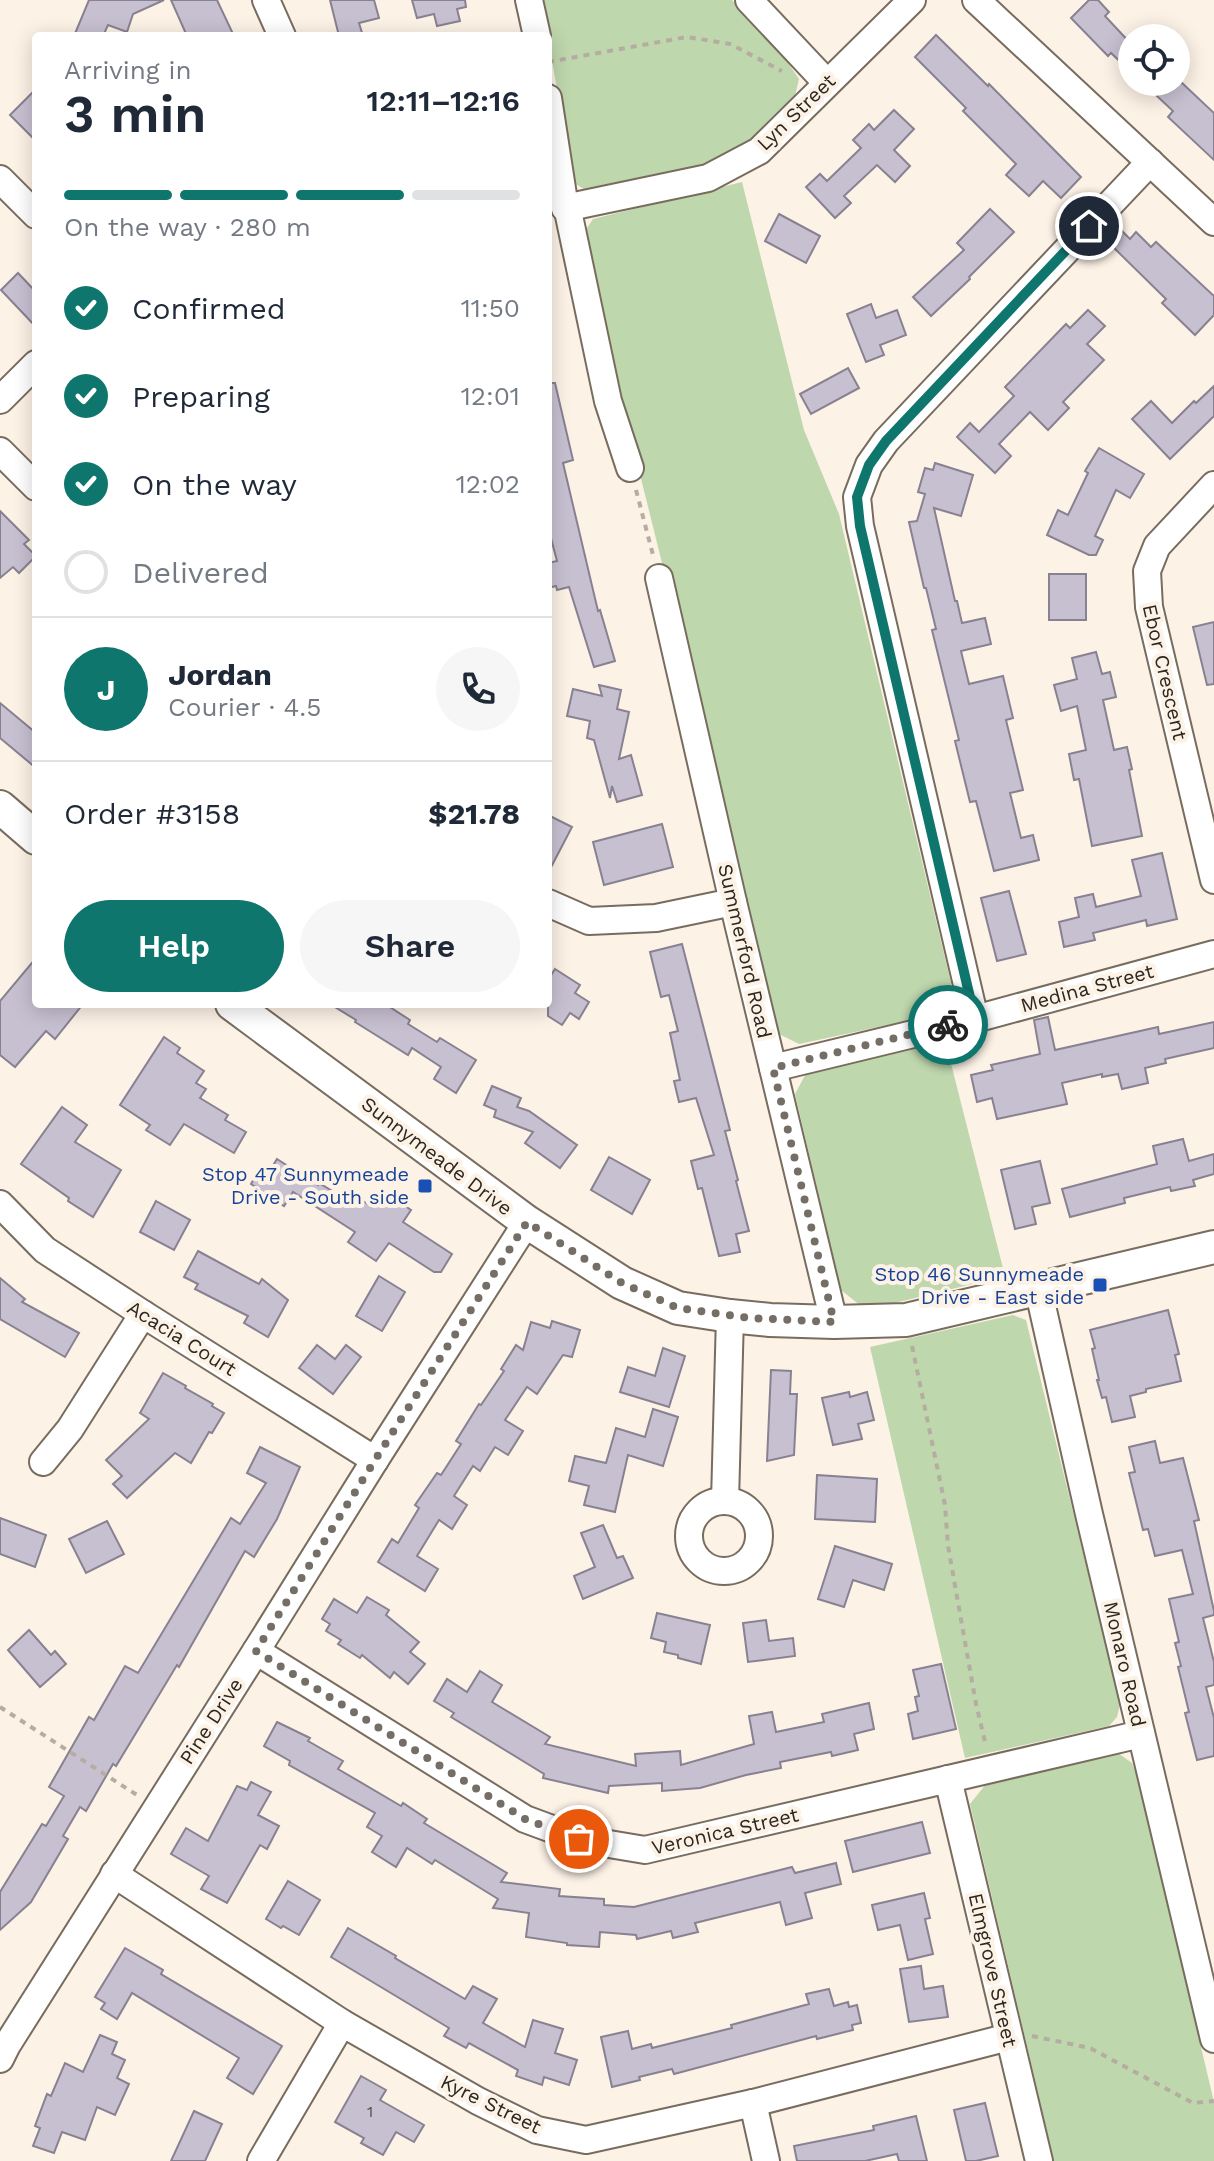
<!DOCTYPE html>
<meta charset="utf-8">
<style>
:root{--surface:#fff;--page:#f6f6f7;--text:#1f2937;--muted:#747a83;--line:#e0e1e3;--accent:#0f766e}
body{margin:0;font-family:"Work Sans",sans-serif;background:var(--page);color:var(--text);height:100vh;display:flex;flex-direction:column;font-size:30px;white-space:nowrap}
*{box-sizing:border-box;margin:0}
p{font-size:26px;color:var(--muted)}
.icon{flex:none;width:44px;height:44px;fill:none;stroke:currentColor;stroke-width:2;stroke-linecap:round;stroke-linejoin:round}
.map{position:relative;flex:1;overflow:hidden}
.details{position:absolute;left:32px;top:32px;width:520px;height:976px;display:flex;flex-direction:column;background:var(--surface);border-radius:8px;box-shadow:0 4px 20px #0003}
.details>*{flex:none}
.fabs{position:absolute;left:1118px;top:24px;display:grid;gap:16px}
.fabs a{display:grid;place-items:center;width:72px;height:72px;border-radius:50%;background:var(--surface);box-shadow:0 4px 20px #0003;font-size:40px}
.pin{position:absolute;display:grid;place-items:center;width:68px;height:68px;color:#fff;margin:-34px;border:4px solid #fff;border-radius:50%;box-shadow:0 2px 8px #0007}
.courier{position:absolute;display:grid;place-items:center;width:80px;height:80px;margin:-40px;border:6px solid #0f766e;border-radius:50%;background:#fff;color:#222;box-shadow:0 2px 10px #0007}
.headline em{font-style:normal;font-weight:600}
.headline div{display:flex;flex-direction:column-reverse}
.headline{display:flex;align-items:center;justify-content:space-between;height:136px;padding:0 32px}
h1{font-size:52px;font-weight:600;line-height:60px}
.bar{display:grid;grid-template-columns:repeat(4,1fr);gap:12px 8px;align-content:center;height:96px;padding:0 32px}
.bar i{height:10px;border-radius:6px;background:var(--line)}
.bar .current{background:var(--accent)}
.bar p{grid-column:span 4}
.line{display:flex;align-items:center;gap:20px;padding:0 32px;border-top:2px solid var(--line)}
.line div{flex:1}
.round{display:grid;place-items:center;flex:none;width:84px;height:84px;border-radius:42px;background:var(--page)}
ol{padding:0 32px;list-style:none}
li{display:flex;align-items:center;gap:24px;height:88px}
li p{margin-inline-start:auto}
li .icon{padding:8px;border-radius:50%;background:var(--accent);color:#fff;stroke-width:4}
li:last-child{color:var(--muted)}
li i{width:44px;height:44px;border:4px solid var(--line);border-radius:50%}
.primary-button{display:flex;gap:16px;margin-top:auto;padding:16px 32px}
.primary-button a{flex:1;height:92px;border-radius:48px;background:var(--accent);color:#fff;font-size:32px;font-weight:600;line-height:92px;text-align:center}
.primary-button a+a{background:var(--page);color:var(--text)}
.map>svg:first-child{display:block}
.green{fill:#bfd7ad}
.building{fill:#c7c0d1;stroke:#888191;stroke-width:2}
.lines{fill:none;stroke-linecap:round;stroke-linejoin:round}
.minor-casing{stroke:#786c5e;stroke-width:30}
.tertiary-casing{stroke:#786c5e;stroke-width:36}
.path{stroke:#b5aca2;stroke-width:4;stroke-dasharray:6 6;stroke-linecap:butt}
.minor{stroke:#fff;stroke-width:26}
.tertiary{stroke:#fff;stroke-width:32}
.done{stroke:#756e66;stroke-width:8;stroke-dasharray:0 14.4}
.route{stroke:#0f766e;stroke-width:10}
.transit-dot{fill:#1a4fb4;stroke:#fdf2e6;stroke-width:3}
.labels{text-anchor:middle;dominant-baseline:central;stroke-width:8;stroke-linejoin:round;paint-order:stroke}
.number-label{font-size:16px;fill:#534d4d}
.street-label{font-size:20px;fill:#2c2721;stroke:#fdf2e6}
.transit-label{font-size:20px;fill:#164399;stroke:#fdf2e6;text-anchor:end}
</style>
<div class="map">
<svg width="1214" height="2161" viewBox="0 0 1214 2161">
<rect width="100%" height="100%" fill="#fdf2e6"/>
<!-- green -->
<g class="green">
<polygon points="541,0 732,0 786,60 799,79 794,100 755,137 708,167 595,196 574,183"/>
<polygon points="742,182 804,430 839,514 951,983 949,1005 939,1014 799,1044 779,1034 581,237 593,219"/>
<polygon points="945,1040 1005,1276 866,1310 841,1290 795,1094 809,1068"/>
<polygon points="1013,1315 1026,1320 1120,1704 1117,1717 1109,1726 965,1758 870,1347"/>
<polygon points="1118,1753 1132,1763 1137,1776 1214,2102 1214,2161 1054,2161 970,1804 986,1784"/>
</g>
<!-- building -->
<g class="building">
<polygon points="89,0 164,0 133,14 127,32 108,25 103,36 74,36"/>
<polygon points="171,0 217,0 234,36 187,36"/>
<polygon points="330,0 374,0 379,18 359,23 363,36 339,36"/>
<polygon points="412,0 465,0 466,7 457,9 460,21 437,26 434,14 417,18"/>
<polygon points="1089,0 1098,0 1109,12 1105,16 1132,45 1132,73 1111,53 1108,56 1071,18"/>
<polygon points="936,35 988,86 989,84 1081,177 1061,198 1043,181 1029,196 1006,175 1016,164 963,111 966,108 915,57"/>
<polygon points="1142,82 1181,82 1214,113 1214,160 1168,117 1173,111"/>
<polygon points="36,89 36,141 10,115"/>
<polygon points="894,110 914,129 894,150 910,166 895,182 877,165 844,196 851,203 835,218 806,187 820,174 827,181 861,148 853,140 869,124 874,130"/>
<polygon points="990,209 1014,232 969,277 970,279 931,316 913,297 964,250 957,243"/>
<polygon points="779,214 820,236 806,263 765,241"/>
<polygon points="1121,230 1130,239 1136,232 1151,247 1156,242 1214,296 1214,315 1195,335 1162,303 1166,299 1109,243"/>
<polygon points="18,273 36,292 36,327 1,290"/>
<polygon points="871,304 876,318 897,310 906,335 880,345 884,355 866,362 847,314"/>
<polygon points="1088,310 1105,326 1087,344 1104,360 1063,402 1069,408 1048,430 1030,412 999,444 1011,456 995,473 957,437 970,423 979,432 1014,396 1005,387 1066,324 1070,328"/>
<polygon points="848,368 859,388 811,414 800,394"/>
<polygon points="548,383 555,383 573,460 563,463 598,611 600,610 615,661 594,667 569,587 557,590 556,586 548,588 548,563 557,561 548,527"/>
<polygon points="1214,386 1214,416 1170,459 1132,419 1151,401 1172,423 1194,401 1196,403"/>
<polygon points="1099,448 1144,474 1130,498 1116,490 1095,536 1103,540 1096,555 1089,555 1047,535 1058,510 1068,515 1088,473 1085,471"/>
<polygon points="935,463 973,475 961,516 934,508 955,601 957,601 962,623 985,618 991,644 961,651 969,684 1003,676 1013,718 1006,720 1023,790 1010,793 1021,838 1033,835 1039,860 994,871 976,801 970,802 955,741 959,740 932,630 936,629 926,588 924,588 909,522 917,521 925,494 918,492 925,468 933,470"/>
<polygon points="0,511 29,540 24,544 36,556 19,573 13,567 0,578"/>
<rect x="1049" y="574" width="37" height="46"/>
<polygon points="1214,622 1214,684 1207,685 1193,627"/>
<polygon points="1096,652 1102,674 1110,672 1116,697 1103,700 1114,750 1127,747 1132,769 1129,770 1142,836 1092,846 1079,779 1074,780 1069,754 1086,750 1077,706 1061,711 1054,685 1077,679 1072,658"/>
<polygon points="599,685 621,690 617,709 629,712 619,759 631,755 642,795 617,802 612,786 610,798 594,740 587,738 590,721 567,716 573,689 602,696"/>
<polygon points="0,703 36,733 36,768 0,738"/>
<polygon points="548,815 572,827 548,873"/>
<polygon points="662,824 673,867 604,885 593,842"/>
<polygon points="1162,853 1177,919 1147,926 1146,920 1093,933 1095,940 1064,947 1059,922 1079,917 1075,898 1093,894 1096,907 1141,896 1132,860"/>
<polygon points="1009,891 1026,954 997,961 981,898"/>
<polygon points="682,944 730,1130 725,1131 738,1180 736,1181 749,1231 736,1234 740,1252 719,1256 702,1188 698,1189 691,1161 714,1155 696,1098 679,1102 674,1081 680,1080 670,1033 678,1031 669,995 661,997 650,952"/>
<polygon points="36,958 36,1004 83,1004 55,1039 46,1031 15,1067 0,1055 0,1001"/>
<polygon points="555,969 580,985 575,993 589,1002 579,1019 570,1013 562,1025 548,1016 548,980"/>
<polygon points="330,1004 385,1004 410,1020 408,1024 437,1042 440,1038 476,1060 456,1093 434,1079 441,1067 412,1048 408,1055 355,1022 356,1020"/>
<polygon points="1048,1017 1055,1050 1158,1027 1159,1034 1214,1022 1214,1048 1165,1059 1166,1063 1145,1068 1148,1083 1122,1089 1118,1074 1102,1077 1102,1074 1062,1083 1067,1104 997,1119 992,1098 977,1102 971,1075 993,1070 991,1065 1040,1054 1034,1020"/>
<polygon points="164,1037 180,1048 177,1053 204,1071 196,1083 206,1089 200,1098 228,1115 225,1120 246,1132 234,1153 184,1124 170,1145 146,1130 150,1125 120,1105"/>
<polygon points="492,1086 521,1098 517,1107 529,1111 577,1145 560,1168 525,1143 533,1132 494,1117 496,1110 484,1105"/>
<polygon points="62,1107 87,1125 75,1142 121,1170 93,1217 68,1201 69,1198 21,1164"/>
<polygon points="1183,1139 1189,1161 1214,1154 1214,1174 1193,1180 1195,1186 1171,1191 1170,1187 1124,1198 1125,1203 1070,1217 1062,1189 1157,1164 1153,1146"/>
<polygon points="609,1157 650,1180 632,1214 591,1190"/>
<polygon points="277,1159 318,1185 319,1183 347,1200 351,1193 372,1207 383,1191 411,1210 403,1222 452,1254 441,1272 434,1272 389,1243 376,1261 348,1242 355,1232 293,1192 284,1206 251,1184 260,1169 268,1174"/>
<polygon points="1040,1161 1050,1203 1032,1207 1036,1224 1015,1229 1001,1170"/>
<polygon points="156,1201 190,1220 174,1250 140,1232"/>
<polygon points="198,1251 259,1284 262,1279 288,1300 268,1337 244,1323 248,1316 195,1289 198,1284 184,1277"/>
<polygon points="379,1276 405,1292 382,1331 356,1316"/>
<polygon points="0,1278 25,1299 22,1302 79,1333 65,1357 0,1319"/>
<polygon points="1168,1310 1179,1354 1175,1355 1181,1381 1146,1389 1146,1392 1130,1396 1135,1417 1112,1422 1106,1397 1102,1398 1097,1380 1099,1380 1092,1349 1095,1348 1090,1330"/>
<polygon points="552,1321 580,1330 572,1357 563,1355 537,1394 527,1387 505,1420 523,1431 508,1455 495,1447 480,1471 473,1466 454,1496 467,1505 452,1529 439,1520 417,1556 438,1569 425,1591 378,1562 392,1539 398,1543 419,1508 415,1505 437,1473 441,1475 461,1444 456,1441 479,1404 481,1405 504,1371 501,1369 516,1345 523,1350 531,1322 550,1328"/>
<polygon points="317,1345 335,1359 346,1345 361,1357 333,1394 299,1368"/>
<polygon points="663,1348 685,1356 669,1407 620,1392 628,1367 655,1376"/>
<polygon points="771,1370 791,1371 790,1394 797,1394 794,1455 767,1461"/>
<polygon points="163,1373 186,1386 185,1388 213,1404 212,1406 224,1413 212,1433 209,1432 191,1463 175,1453 127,1498 113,1484 122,1476 106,1460 149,1419 140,1413"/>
<polygon points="849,1392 850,1397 867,1392 874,1420 858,1424 862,1439 833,1445 822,1398"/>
<polygon points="653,1409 678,1417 663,1466 628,1455 615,1512 584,1505 589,1486 569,1481 575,1456 606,1463 616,1428 645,1437"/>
<polygon points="1155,1441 1160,1463 1183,1458 1199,1520 1194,1521 1214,1611 1214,1615 1203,1618 1214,1662 1214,1685 1206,1687 1214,1718 1214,1756 1197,1760 1185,1713 1189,1712 1178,1667 1181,1666 1175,1643 1179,1642 1169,1599 1193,1594 1182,1550 1155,1556 1148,1529 1143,1530 1129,1473 1135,1472 1129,1447"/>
<polygon points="260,1447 300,1467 277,1519 254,1557 245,1551 179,1667 177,1665 116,1766 113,1764 86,1811 80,1807 63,1836 68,1839 31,1902 0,1930 0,1892 42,1824 46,1826 64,1796 49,1787 89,1717 94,1720 125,1666 138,1673 231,1518 240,1524 266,1483 247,1473"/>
<polygon points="817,1475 877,1479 875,1522 815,1519"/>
<polygon points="0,1518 46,1535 35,1567 0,1554"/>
<polygon points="107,1521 124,1554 86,1573 69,1539"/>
<polygon points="603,1525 617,1558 623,1556 633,1578 583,1599 574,1576 595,1567 581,1533"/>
<polygon points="835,1546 892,1564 884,1590 853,1580 844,1607 818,1599"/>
<polygon points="367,1597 389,1610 386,1615 419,1642 410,1652 425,1664 408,1684 394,1672 390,1678 362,1655 360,1658 338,1644 341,1640 326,1631 330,1624 322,1619 334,1599 357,1613"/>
<polygon points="657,1613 710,1625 701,1664 678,1658 678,1655 664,1652 666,1642 651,1638"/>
<polygon points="766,1620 769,1641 793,1638 795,1656 748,1662 743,1623"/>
<polygon points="29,1630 51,1655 55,1651 66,1664 40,1687 8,1650"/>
<polygon points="941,1664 956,1729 913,1739 908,1714 918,1711 915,1697 919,1696 913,1670"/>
<polygon points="480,1671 502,1685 492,1702 550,1737 545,1744 636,1766 635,1754 680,1751 681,1765 754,1744 749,1716 772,1712 776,1732 824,1722 822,1714 869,1703 874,1729 854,1734 858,1750 832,1756 831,1752 780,1762 781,1768 746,1775 700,1788 662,1791 662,1783 609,1786 608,1793 543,1778 544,1774 451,1717 454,1713 434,1701 447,1679 467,1692"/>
<polygon points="277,1722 310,1738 308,1741 343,1761 338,1769 401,1806 403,1803 427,1819 424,1823 507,1873 501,1882 560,1889 559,1896 604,1899 604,1905 634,1907 792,1867 795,1873 836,1863 841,1884 805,1893 812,1918 786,1925 780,1902 695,1923 698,1932 673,1938 671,1931 637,1939 636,1935 600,1932 599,1947 567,1945 567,1943 526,1937 529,1913 493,1908 498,1899 435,1860 432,1864 407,1848 396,1867 372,1852 382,1836 367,1827 375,1813 289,1765 290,1761 264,1746"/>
<polygon points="251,1782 271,1792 258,1815 279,1826 267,1849 260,1845 227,1903 201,1889 209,1876 171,1854 186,1828 208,1841 237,1786 247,1790"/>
<polygon points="922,1822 930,1853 853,1872 845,1841"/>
<polygon points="288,1881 320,1900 299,1935 283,1926 281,1928 266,1919"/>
<polygon points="924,1893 930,1918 925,1919 933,1954 908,1960 900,1925 878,1930 872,1905"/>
<polygon points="348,1928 396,1956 395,1958 465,1999 473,1986 497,1999 483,2023 525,2047 533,2020 563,2029 555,2053 577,2060 569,2085 544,2077 542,2085 516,2076 518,2070 469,2043 466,2048 444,2036 449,2028 331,1957"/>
<polygon points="125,1948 163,1970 161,1974 282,2046 253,2094 227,2078 239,2058 132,1993 117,2019 101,2009 105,2003 95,1997"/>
<polygon points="921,1966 924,1989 943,1986 948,2017 909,2022 900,1969"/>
<polygon points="829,1989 834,2006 848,2002 849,2007 857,2005 861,2023 852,2025 853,2030 817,2039 816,2036 674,2074 672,2069 639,2077 640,2080 612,2087 601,2037 628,2031 632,2049 651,2044 652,2048 732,2028 731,2025 809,2004 806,1994"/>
<polygon points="100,2035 117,2042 112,2054 125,2060 117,2078 129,2084 115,2115 97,2107 85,2140 62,2132 54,2153 33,2146 40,2128 35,2126 47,2094 51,2096 65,2063 83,2072"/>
<polygon points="361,2076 386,2090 380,2100 424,2125 414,2142 396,2132 383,2155 361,2143 364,2138 335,2122"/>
<polygon points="985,2103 998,2156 976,2161 966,2161 954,2110"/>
<polygon points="194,2111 222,2124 205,2161 171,2161"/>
<polygon points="916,2116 927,2161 899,2161 897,2154 865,2161 797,2161 794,2146 874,2130 873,2126"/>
</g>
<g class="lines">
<defs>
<g id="minor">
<polyline points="266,0 282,36"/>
<polyline points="529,0 537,36"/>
<polyline points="749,0 827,83"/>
<polyline points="976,0 1214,222"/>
<polyline points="548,98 565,208 568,211 608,401 630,468"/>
<polyline points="0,179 36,215"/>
<polyline points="565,208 708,178 759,151 912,0"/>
<polyline points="0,400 36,364"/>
<polyline points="0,451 36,487"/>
<polyline points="1214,485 1157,546 1147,571 1149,607 1214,880"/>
<polyline points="659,578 733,902 834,1322"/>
<polyline points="548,903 589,921 656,918 733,902"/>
<polyline points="975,1019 860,526 857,497 869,465 886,441 1150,162"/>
<polyline points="773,1068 975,1019 1214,954"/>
<polyline points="0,1204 45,1250 143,1314 375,1460"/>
<polyline points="1038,1288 1089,1514 1214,2039"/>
<polyline points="43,1462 70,1429 143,1314"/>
<circle cx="724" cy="1536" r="35"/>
<polyline points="725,1501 730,1316"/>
<polyline points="256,1651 525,1819 579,1839 645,1850 1141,1734"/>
<polyline points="948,1779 1039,2161"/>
<polyline points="114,1874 342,2023 478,2101 537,2130 586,2140 753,2103 1009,2037"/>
<polyline points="0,2059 7,2045 256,1651 375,1460 527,1222"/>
<polyline points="753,2103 766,2161"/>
<polyline points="261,2161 342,2023"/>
</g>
<g id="tertiary">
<polyline points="0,807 36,838"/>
<polyline points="232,1004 527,1222 622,1283 678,1308 730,1316 770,1320 834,1322 906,1320 1214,1247"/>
</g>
</defs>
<!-- minor casing -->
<use href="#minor" class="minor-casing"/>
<!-- tertiary casing -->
<use href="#tertiary" class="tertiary-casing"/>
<!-- path -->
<g class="path">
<polyline points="548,62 687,37 730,44 782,71"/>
<polyline points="636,490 654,559"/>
<polyline points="912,1346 945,1505 948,1546 976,1704 986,1746"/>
<polyline points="0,1707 137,1795"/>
<polyline points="1032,2036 1090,2048 1193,2103 1214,2101"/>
</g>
<!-- minor -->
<use href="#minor" class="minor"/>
<!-- tertiary -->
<use href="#tertiary" class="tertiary"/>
</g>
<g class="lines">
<!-- done -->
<polyline class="done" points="579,1839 525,1819 256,1651 375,1460 527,1222 622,1283 678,1308 750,1318 834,1322 773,1068 948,1025"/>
<!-- route -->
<polyline class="route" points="948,1025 975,1019 860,526 857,497 869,465 886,441 1089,226"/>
</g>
<!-- markers -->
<g class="transit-dot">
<rect x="417" y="1178" width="16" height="16" rx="4"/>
<rect x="1092" y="1277" width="16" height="16" rx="4"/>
</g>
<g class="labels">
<!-- number labels -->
<g class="number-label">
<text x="370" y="2111">1</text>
</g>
<!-- street labels -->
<g class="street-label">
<text transform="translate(796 112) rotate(-44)">Lyn Street</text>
<text transform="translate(1165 672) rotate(77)">Ebor Crescent</text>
<text transform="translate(745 951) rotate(77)">Summerford Road</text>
<text transform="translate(1087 988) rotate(-15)">Medina Street</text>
<text transform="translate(437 1156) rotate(37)">Sunnymeade Drive</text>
<text transform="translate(182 1338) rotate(32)">Acacia Court</text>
<text transform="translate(1125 1664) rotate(77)">Monaro Road</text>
<text transform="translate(211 1721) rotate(-57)">Pine Drive</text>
<text transform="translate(725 1831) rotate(-13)">Veronica Street</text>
<text transform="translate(993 1970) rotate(77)">Elmgrove Street</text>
<text transform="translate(491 2104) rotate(26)">Kyre Street</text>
</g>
<!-- transit labels -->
<g class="transit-label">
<text x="409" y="1174">Stop 47 Sunnymeade<tspan x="409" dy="23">Drive - South side</tspan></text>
<text x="1084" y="1274">Stop 46 Sunnymeade<tspan x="1084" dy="23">Drive - East side</tspan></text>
</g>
</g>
</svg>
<div class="fabs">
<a><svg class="icon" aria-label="locate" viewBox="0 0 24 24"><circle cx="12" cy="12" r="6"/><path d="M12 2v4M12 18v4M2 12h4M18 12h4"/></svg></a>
</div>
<div class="pin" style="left:579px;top:1839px;background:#ea580c"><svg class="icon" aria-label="bag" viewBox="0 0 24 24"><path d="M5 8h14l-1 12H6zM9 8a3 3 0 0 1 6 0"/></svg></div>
<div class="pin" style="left:1089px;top:226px;background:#1f2937"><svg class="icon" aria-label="home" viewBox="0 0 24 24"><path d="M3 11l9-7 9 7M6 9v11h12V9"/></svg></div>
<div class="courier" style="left:948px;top:1025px"><svg class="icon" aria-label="bike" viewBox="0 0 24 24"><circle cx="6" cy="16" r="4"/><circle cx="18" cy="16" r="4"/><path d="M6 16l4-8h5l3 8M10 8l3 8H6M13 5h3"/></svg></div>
<section class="details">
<div class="headline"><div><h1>3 min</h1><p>Arriving in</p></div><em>12:11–12:16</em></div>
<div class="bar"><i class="current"></i><i class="current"></i><i class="current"></i><i></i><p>On the way · 280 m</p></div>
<ol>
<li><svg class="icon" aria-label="check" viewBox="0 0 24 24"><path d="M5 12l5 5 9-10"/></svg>Confirmed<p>11:50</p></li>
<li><svg class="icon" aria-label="check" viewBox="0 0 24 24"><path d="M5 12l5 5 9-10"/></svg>Preparing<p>12:01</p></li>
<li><svg class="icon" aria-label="check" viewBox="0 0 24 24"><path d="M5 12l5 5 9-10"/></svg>On the way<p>12:02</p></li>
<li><i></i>Delivered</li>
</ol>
<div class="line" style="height:144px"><b class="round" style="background:var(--accent);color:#fff">J</b><div><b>Jordan</b><p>Courier · 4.5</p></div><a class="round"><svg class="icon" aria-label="phone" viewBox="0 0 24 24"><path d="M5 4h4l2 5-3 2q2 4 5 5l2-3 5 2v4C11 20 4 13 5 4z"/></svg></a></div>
<div class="line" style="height:104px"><div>Order #3158</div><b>$21.78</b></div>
<div class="primary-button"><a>Help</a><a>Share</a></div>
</section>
</div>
